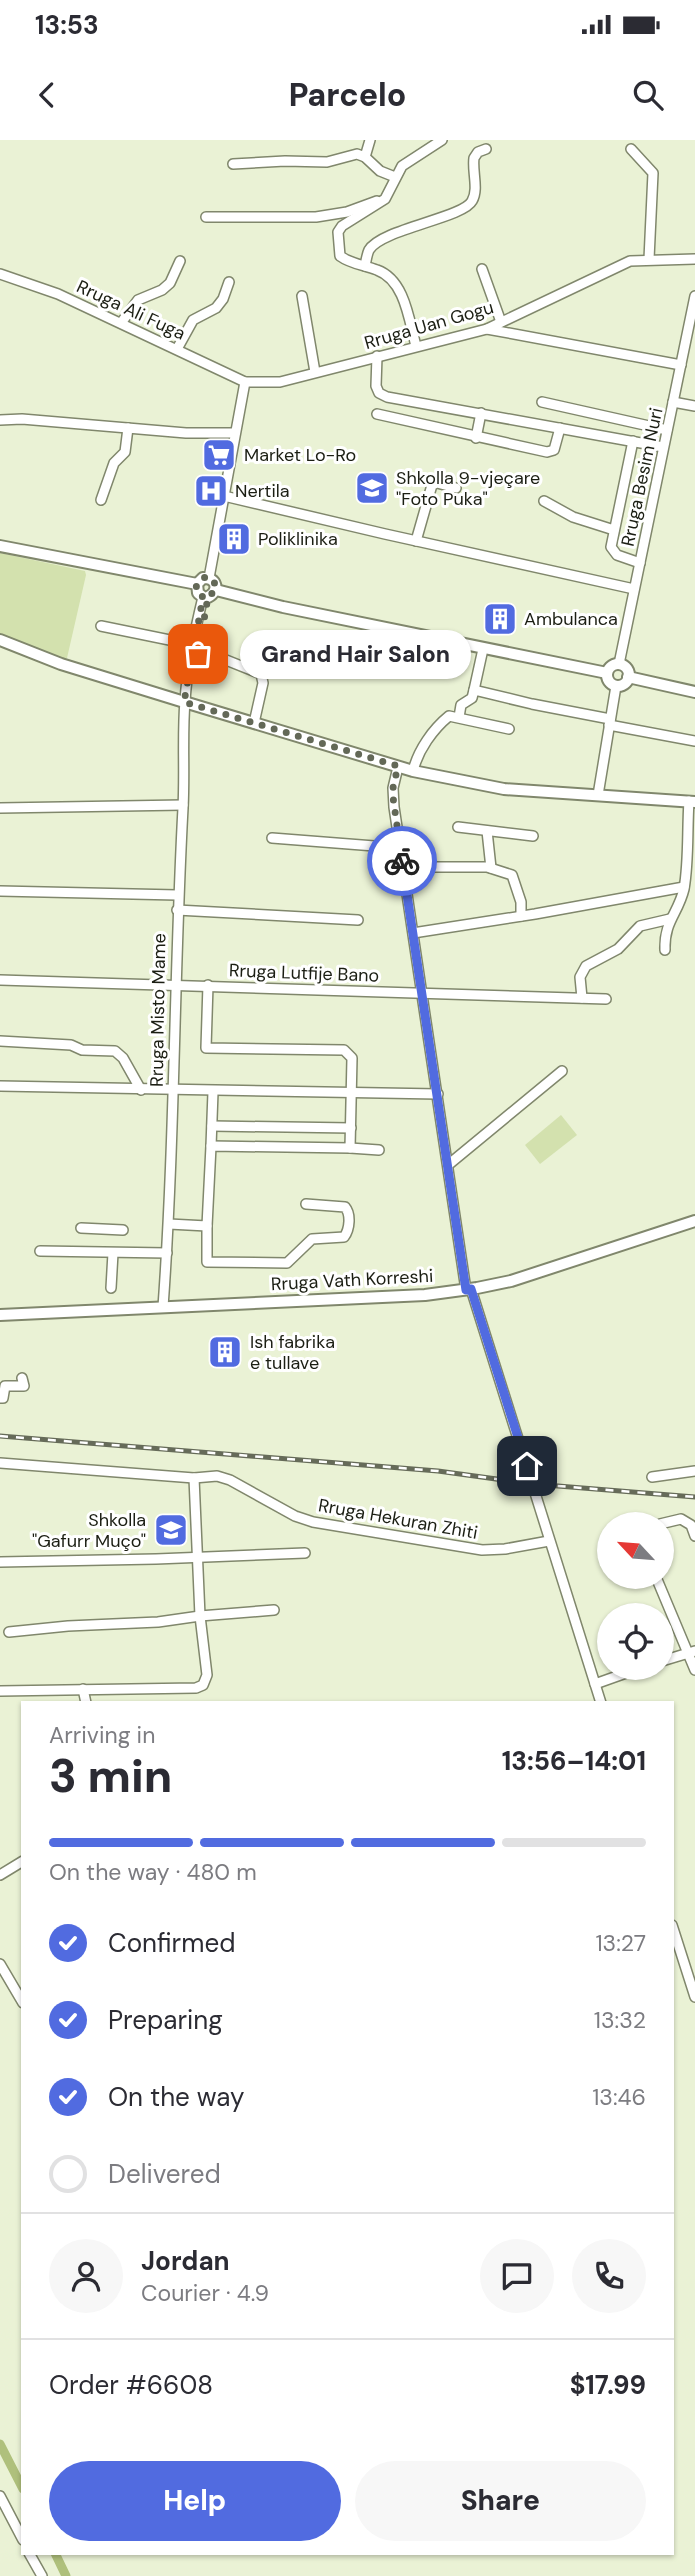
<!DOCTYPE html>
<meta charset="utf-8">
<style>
:root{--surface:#fff;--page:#f7f7f7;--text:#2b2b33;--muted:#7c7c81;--line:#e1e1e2;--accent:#516be0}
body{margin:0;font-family:"DM Sans",sans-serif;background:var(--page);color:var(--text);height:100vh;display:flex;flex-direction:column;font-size:26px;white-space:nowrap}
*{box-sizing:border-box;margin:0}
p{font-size:23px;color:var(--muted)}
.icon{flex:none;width:38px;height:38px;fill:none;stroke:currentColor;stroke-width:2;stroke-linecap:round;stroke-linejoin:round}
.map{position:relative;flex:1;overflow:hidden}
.sheet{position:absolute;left:21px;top:1561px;width:653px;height:854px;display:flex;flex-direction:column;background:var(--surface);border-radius:0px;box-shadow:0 2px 5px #0004}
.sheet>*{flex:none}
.needle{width:46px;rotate:296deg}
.tools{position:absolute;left:597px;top:1372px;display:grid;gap:14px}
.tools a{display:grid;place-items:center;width:77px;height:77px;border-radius:50%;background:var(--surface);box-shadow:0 2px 5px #0004;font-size:35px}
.pin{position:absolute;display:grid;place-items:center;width:60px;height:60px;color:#fff;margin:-30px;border-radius:14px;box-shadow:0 4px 10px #0006}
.courier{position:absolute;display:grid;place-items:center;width:70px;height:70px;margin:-35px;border:5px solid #516be0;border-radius:50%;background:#fff;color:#222;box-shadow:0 2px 9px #0007}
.bubble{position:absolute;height:49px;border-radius:24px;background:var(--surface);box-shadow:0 2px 5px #0004;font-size:23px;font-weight:800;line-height:49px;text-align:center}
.summary em{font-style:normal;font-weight:800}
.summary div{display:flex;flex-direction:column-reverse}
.summary{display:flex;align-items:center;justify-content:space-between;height:119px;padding:0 28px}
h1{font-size:46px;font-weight:800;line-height:52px}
.bar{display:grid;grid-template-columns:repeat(4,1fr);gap:10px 7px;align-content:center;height:84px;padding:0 28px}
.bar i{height:9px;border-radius:5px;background:var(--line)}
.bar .active{background:var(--accent)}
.bar p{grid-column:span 4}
.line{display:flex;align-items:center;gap:18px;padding:0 28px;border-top:2px solid var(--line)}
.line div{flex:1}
.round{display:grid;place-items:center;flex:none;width:74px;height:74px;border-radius:37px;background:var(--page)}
ol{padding:0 28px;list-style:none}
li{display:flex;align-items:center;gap:21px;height:77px}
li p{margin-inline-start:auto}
li .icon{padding:7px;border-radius:50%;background:var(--accent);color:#fff;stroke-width:4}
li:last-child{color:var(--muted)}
li i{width:38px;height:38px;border:4px solid var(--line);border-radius:50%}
.primary-button{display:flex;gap:14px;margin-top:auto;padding:14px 28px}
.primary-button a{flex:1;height:80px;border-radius:42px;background:var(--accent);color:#fff;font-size:28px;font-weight:800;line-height:80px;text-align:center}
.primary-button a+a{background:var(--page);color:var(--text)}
.status{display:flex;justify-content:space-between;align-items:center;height:49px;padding:0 35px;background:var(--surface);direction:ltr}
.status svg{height:19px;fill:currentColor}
header{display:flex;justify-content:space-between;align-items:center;height:91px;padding:0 28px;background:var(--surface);font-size:32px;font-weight:800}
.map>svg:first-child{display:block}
.green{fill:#d3e1ae}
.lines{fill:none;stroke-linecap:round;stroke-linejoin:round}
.canal{stroke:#afc07c;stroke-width:9}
.minor-casing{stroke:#80876c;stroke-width:12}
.major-casing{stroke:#80876c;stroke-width:14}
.minor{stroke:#fff;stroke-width:9}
.major{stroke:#fff;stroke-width:10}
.rail-casing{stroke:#666b59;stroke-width:5}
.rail{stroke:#fff;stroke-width:2.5;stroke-dasharray:8;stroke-linecap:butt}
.done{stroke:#636857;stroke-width:7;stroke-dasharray:0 12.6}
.route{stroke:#516be0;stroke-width:9}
.labels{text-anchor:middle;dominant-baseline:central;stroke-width:6;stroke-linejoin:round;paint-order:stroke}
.street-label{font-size:18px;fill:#1b1e13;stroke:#fff}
.poi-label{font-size:18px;fill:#1b1e13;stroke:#fff;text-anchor:start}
</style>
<div class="status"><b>13:53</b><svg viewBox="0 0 49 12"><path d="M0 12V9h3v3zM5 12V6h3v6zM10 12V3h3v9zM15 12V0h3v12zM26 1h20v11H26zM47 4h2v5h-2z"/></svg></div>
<header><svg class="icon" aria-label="back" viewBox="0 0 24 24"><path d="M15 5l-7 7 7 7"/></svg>Parcelo<svg class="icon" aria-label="search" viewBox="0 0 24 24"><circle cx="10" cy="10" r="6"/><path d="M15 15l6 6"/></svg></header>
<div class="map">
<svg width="695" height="2436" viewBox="0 0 695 2436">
<rect width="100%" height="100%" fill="#eaf2d5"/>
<!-- green -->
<g class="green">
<polygon points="0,413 85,431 86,435 67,518 62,520 0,497"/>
<polygon points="561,975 577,995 540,1024 525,1005"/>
</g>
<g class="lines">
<!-- canal -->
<g class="canal">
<polyline points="0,2304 23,2349"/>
<polyline points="55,2413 66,2436"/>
</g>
<defs>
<g id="minor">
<polyline points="631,9 653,33 649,119"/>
<polyline points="365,17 370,0"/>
<polyline points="233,24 285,21 327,22 357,14 365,17 380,31 395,37"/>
<polyline points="206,77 316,77 347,72 377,61"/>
<path d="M365,126C366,121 367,114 369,110C381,89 463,78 472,61C479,49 472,32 474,18L478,12L486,9"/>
<polyline points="482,129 501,182"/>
<polyline points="0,134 58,154 245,242 280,242 487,189 630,121 695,119"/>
<polyline points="302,156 315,232"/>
<polyline points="121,183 138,160 162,150 170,143 180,121"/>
<polyline points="487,189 681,225"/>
<path d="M416,206C409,180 405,140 377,130C364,125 351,124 340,116L338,92L342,86L385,59L402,26L442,0"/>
<polyline points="177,209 193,180 216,168 223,159 229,142"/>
<polyline points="377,216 376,246 379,253 387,257 663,307"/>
<polyline points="542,262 667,290"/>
<polyline points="673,262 695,266"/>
<polyline points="377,274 547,312 554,310 560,288"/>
<polyline points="0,280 22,279 186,293 235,293"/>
<polyline points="476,298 481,273"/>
<polyline points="633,301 611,407 617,415 640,423"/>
<polyline points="224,356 385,394 634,449"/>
<polyline points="101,360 114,323 125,312 128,288"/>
<polyline points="544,361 573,377 614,390"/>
<polyline points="416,401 432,345 437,343 456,348"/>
<polyline points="209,438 245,242"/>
<polyline points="101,486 194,505"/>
<polyline points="221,518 261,534 263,543 254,583"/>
<polyline points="619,524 695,156"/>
<polyline points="474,550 483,509"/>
<polyline points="459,577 461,565 472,558 474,550 532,564 610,579"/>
<polyline points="609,585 695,601"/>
<polyline points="398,627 393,648 394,667 466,1150"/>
<path d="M413,631C418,610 433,589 449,576L509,589"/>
<polyline points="598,655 616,546"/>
<polyline points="0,668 183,665"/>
<polyline points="458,687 533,696"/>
<polyline points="487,691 491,728"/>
<polyline points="272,698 400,708"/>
<polyline points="433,727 487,727 512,735 521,762 521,776"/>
<polyline points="0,751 177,755"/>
<polyline points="177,770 358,780"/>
<polyline points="413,793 535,774 684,747"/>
<path d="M665,810C664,781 678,774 684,749C689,721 687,690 689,661"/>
<polyline points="0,840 606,859"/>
<polyline points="582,858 580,837 586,826 618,809 640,786 670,779"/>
<polyline points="0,901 71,905 82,910 115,911 123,918 141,950"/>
<polyline points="0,946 438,954"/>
<polyline points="212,986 351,988"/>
<polyline points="211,1006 213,952"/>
<polyline points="350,1008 379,1010"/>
<polyline points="448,1025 562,931"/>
<polyline points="169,1084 207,1086 211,1006 350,1008 352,918 344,910 206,908 208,845"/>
<path d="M207,1086V1122L287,1123L312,1099L344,1097C350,1089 351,1074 345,1067L306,1064"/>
<polyline points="81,1088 123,1090"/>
<polyline points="40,1111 167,1113"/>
<polyline points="111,1148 113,1113"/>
<polyline points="471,1149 601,1563"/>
<path d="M163,1167C175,1001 174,834 183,668C185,632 182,596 185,561C187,527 195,490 203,457"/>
<polyline points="0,1258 3,1258 5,1246 24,1246 22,1238"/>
<polyline points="0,1323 194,1338 217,1336 230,1340 295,1376 313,1382 482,1410 505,1409 549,1401"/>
<polyline points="652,1337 695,1331"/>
<polyline points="660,1384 681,1379 691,1385 695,1396"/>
<polyline points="0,1422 156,1419 305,1413"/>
<polyline points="656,1437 695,1530"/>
<polyline points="9,1492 68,1486 158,1482 200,1476 274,1470"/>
<polyline points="662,1521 695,1511"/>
<polyline points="595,1544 640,1528"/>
<polyline points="83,1549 86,1563"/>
<polyline points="0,1551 196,1548 203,1545 207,1535 200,1476 194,1338"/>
<polyline points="0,1735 23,1721"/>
<polyline points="672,1785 695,1857"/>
<polyline points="0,1824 23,1863"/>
<polyline points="0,2356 23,2400"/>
<polyline points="29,2413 42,2436"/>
</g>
<g id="major">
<polyline points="0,406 197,444"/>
<polyline points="216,450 283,467 607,533"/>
<path d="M203,457L198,453L197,444L203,438C217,437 220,451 208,457"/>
<polyline points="0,500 61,524 181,561 413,631 504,649 695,662"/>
<circle cx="618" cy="535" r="11"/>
<polyline points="628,537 695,552"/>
<polyline points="0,1175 425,1155 477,1148 511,1141 695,1081"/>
</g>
</defs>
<!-- minor casing -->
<use href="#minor" class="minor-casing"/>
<!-- major casing -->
<use href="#major" class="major-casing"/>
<!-- minor -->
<use href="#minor" class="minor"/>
<!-- major -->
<use href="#major" class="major"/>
<defs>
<polyline id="rail" points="0,1296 438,1331 533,1344 695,1357"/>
</defs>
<!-- rail casing -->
<use href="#rail" class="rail-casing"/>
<!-- rail -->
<use href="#rail" class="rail"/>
</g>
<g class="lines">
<!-- done -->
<polyline class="done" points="198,514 208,457 216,450 214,441 206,437 201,439 196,447 198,453 203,457 184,562 398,626 393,648 393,657 402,721"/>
<!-- route -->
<polyline class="route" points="402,721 466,1150 471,1149 527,1326"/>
</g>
<!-- icons -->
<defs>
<symbol id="supermarket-square" viewBox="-11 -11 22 22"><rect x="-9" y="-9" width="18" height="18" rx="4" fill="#516be0" stroke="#fff"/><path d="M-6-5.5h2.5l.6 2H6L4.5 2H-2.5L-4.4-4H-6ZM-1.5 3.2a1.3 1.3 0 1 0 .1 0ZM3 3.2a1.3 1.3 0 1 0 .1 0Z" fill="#fff"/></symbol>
<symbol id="school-square" viewBox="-11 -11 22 22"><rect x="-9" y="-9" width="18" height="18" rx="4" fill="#516be0" stroke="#fff"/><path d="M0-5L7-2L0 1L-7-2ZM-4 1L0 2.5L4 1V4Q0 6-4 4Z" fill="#fff"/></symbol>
<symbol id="hospital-square" viewBox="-11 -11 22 22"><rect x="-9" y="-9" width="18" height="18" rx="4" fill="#516be0" stroke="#fff"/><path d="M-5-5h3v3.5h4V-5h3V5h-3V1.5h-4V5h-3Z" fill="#fff"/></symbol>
<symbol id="building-square" viewBox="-11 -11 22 22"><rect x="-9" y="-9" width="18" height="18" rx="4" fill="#516be0" stroke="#fff"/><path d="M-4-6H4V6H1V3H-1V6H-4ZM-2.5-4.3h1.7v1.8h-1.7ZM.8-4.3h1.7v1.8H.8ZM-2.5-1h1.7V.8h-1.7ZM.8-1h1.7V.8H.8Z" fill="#fff"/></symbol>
</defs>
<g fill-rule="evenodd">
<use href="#supermarket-square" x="200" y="296" width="38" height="38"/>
<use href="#school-square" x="353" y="329" width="38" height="38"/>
<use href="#hospital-square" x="192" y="332" width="38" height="38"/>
<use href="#building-square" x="215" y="380" width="38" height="38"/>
<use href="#building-square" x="481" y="460" width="38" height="38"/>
<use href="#building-square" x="206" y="1193" width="38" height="38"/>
<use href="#school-square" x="152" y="1371" width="38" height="38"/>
</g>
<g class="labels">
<!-- street labels -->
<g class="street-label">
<text transform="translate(131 170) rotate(25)">Rruga Ali Fuga</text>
<text transform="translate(429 185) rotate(-16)">Rruga Uan Gogu</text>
<text transform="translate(642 337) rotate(-78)">Rruga Besim Nuri</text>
<text transform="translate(304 833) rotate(2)">Rruga Lutfije Bano</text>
<text transform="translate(158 870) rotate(-89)">Rruga Misto Mame</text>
<text transform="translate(352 1140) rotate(-3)">Rruga Vath Korreshi</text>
<text transform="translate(398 1379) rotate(10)">Rruga Hekuran Zhiti</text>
</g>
<!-- poi labels -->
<g class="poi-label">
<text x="244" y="315">Market Lo-Ro</text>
<text x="396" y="338">Shkolla 9-vjeçare<tspan x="396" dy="21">"Foto Puka"</tspan></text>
<text x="235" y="351">Nertila</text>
<text x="258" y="399">Poliklinika</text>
<text x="524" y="479">Ambulanca</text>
<text x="250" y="1202">Ish fabrika<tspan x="250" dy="21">e tullave</tspan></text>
<text x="146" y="1380" text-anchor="end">Shkolla<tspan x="146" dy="21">"Gafurr Muço"</tspan></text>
</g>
</g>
</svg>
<div class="tools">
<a><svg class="needle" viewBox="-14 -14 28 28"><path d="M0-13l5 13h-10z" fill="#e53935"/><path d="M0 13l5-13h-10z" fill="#7c7c81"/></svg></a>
<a><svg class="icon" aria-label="locate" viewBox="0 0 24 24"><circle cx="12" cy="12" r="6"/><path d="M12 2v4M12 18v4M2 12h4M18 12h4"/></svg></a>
</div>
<div class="pin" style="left:198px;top:514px;background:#ea580c"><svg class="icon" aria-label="bag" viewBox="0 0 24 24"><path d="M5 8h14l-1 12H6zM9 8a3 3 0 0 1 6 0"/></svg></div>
<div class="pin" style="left:527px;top:1326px;background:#1f2937"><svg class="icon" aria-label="home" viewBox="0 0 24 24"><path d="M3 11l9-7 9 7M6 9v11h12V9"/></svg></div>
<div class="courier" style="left:402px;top:721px"><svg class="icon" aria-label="bike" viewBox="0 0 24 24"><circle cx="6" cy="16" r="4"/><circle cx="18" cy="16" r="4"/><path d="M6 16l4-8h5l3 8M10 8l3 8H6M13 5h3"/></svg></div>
<div class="bubble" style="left:240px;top:490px;width:231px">Grand Hair Salon</div>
<section class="sheet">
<div class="summary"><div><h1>3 min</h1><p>Arriving in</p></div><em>13:56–14:01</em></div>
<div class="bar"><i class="active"></i><i class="active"></i><i class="active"></i><i></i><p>On the way · 480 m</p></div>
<ol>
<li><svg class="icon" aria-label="check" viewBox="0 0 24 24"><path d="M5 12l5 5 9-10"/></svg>Confirmed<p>13:27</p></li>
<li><svg class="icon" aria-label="check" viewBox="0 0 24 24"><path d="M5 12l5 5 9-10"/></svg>Preparing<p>13:32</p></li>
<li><svg class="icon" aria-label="check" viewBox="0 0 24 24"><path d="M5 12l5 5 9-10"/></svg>On the way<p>13:46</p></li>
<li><i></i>Delivered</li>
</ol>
<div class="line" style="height:126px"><a class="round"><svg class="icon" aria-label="person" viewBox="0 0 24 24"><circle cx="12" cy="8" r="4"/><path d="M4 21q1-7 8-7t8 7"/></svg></a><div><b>Jordan</b><p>Courier · 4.9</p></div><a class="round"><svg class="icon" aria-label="chat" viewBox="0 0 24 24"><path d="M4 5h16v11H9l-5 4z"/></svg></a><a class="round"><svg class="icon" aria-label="phone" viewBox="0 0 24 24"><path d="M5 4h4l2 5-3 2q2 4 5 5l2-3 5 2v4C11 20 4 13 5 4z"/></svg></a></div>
<div class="line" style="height:91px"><div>Order #6608</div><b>$17.99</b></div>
<div class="primary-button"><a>Help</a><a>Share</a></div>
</section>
</div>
